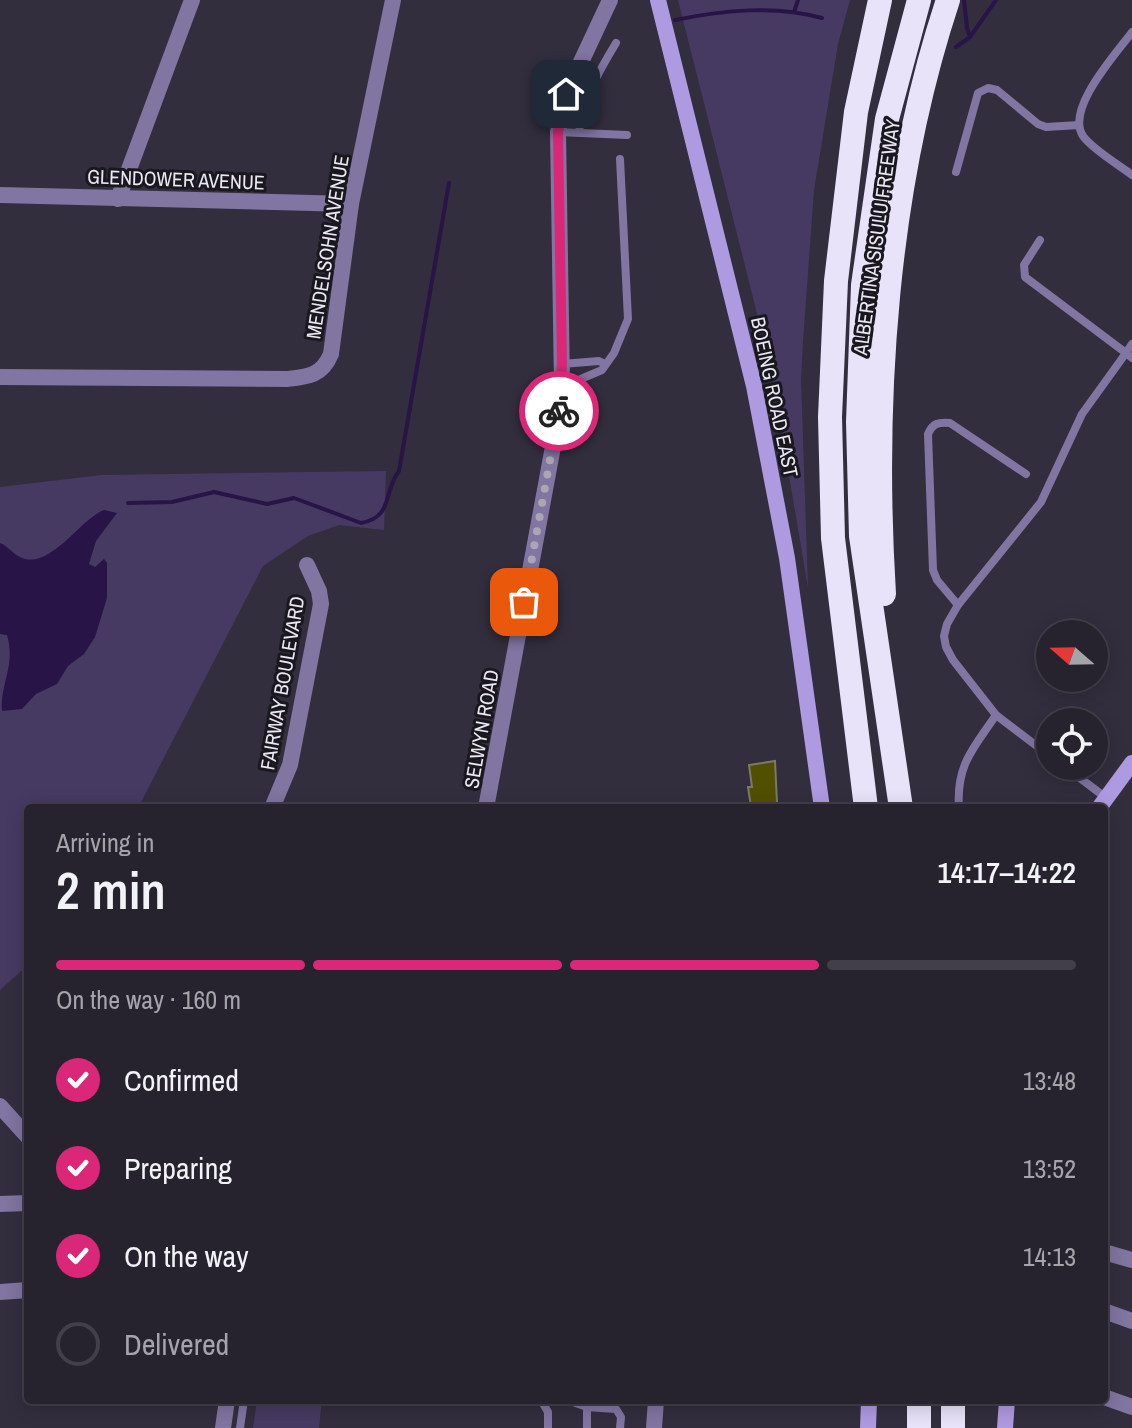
<!DOCTYPE html>
<meta charset="utf-8">
<style>
:root{--surface:#26222e;--page:#2e2a36;--text:#f1f3f6;--muted:#a4a4aa;--line:#423f4a;--accent:#db2777}
body{margin:0;font-family:"Archivo Narrow",sans-serif;background:var(--page);color:var(--text);height:100vh;display:flex;flex-direction:column;font-size:30px;white-space:nowrap}
*{box-sizing:border-box;margin:0}
p{font-size:26px;color:var(--muted)}
.icon{flex:none;width:44px;height:44px;fill:none;stroke:currentColor;stroke-width:2;stroke-linecap:round;stroke-linejoin:round}
.map{position:relative;flex:1;overflow:hidden}
.drawer{position:absolute;left:24px;top:804px;width:1084px;height:600px;display:flex;flex-direction:column;background:var(--surface);border-radius:8px;box-shadow:0 4px 20px #0003,0 0 0 2px var(--line)}
.drawer>*{flex:none}
.needle{width:52px;rotate:290deg}
.tools{position:absolute;left:1036px;top:620px;display:grid;gap:16px}
.tools a{display:grid;place-items:center;width:72px;height:72px;border-radius:50%;background:var(--surface);box-shadow:0 4px 20px #0003,0 0 0 2px var(--line);font-size:40px}
.pin{position:absolute;display:grid;place-items:center;width:68px;height:68px;color:#fff;margin:-34px;border-radius:16px;box-shadow:0 4px 12px #0006}
.courier{position:absolute;display:grid;place-items:center;width:80px;height:80px;margin:-40px;border:6px solid #db2777;border-radius:50%;background:#fff;color:#222;box-shadow:0 2px 10px #0007}
.head em{font-style:normal;font-weight:600}
.head div{display:flex;flex-direction:column-reverse}
.head{display:flex;align-items:center;justify-content:space-between;height:136px;padding:0 32px}
h1{font-size:52px;font-weight:600;line-height:60px}
.bar{display:grid;grid-template-columns:repeat(4,1fr);gap:12px 8px;align-content:center;height:96px;padding:0 32px}
.bar i{height:10px;border-radius:6px;background:var(--line)}
.bar .on{background:var(--accent)}
.bar p{grid-column:span 4}
ol{padding:0 32px;list-style:none}
li{display:flex;align-items:center;gap:24px;height:88px}
li p{margin-inline-start:auto}
li .icon{padding:8px;border-radius:50%;background:var(--accent);color:#fff;stroke-width:4}
li:last-child{color:var(--muted)}
li i{width:44px;height:44px;border:4px solid var(--line);border-radius:50%}
.map>svg:first-child{display:block}
.green{fill:#463a63}
.water{fill:#281447}
.lines{fill:none;stroke-linecap:round;stroke-linejoin:round}
.stream{stroke:#281447;stroke-width:4}
.building{fill:#515000;stroke:#7a7a67;stroke-width:2}
.service{stroke:#8175a1;stroke-width:8}
.minor{stroke:#8175a1;stroke-width:16}
.secondary{stroke:#ae9ae1;stroke-width:16}
.motorway{stroke:#e8e3f9;stroke-width:24}
.done{stroke:#aaa7b4;stroke-width:8;stroke-dasharray:0 14.4}
.route{stroke:#db2777;stroke-width:10}
.labels{text-anchor:middle;dominant-baseline:central;stroke-width:6;stroke-linejoin:round;paint-order:stroke}
.street-label{font-size:20px;fill:#ebe8f3;stroke:#19181f}
</style>
<div class="map">
<svg width="1132" height="1428" viewBox="0 0 1132 1428">
<rect width="100%" height="100%" fill="#322e3e"/>
<!-- green -->
<g class="green">
<polygon points="678,0 850,0 838,44 814,190 803,341 801,379 808,588 771,369"/>
<polygon points="386,471 384,530 339,525 308,536 263,566 138,808 28,808 28,965 0,990 0,487 102,475"/>
<polygon points="257,1400 322,1400 319,1428 253,1428"/>
</g>
<!-- water -->
<path class="water" d="M104,510L117,513L96,541L89,564L95,567L104,559L107,563V598L95,637L84,654L68,666L57,684L36,694L22,709L2,711C0,683 16,666 7,635L0,634V543C8,546 13,554 20,557C49,572 81,518 104,510Z"/>
<g class="lines">
<!-- stream -->
<g class="stream">
<polyline points="964,0 967,28 970,37"/>
<polyline points="794,12 798,0"/>
<path d="M675,20C724,10 774,5 822,18"/>
<polyline points="956,47 970,37 996,0"/>
<path d="M128,503L172,502L214,492L267,504L294,498L361,523C394,517 383,491 399,471L449,183"/>
</g>
</g>
<!-- building -->
<polygon class="building" points="775,761 777,803 751,807 748,787 752,787 749,765"/>
<g class="lines">
<!-- service -->
<g class="service">
<path d="M1132,32C1116,54 1065,109 1083,136C1092,149 1119,165 1132,175"/>
<polyline points="558,132 627,135"/>
<path d="M579,132C583,99 599,71 616,43"/>
<polyline points="956,172 978,93 988,88 997,90 1038,124 1046,127 1079,125"/>
<polyline points="1040,240 1024,265 1025,277 1126,353 1082,414 1041,502 958,605 947,624 944,636 946,647 953,660 996,715 1050,756"/>
<polyline points="1132,344 1126,353 1132,358"/>
<polyline points="562,364 599,361 605,364"/>
<polyline points="562,387 602,370 614,353 628,319 620,159"/>
<path d="M958,605L937,580L933,570L928,434C933,423 938,422 950,423L1026,474"/>
<polyline points="1064,766 1105,797"/>
<path d="M959,808C956,765 973,749 996,715"/>
<polyline points="541,1400 548,1412 548,1428"/>
<polyline points="567,1400 587,1407 587,1428"/>
<polyline points="587,1407 616,1409 621,1417 620,1428"/>
<polyline points="240,1428 244,1400"/>
</g>
<!-- minor -->
<g class="minor">
<polyline points="0,195 351,204"/>
<polyline points="118,199 192,0"/>
<path d="M0,377L287,379C307,377 322,376 331,354L351,204L393,0"/>
<polyline points="272,808 290,765 321,604 319,591 307,565"/>
<polyline points="486,808 557,425 562,385 558,132 566,94 610,0"/>
<polyline points="0,1106 28,1137"/>
<polyline points="0,1204 28,1203"/>
<polyline points="1104,1252 1132,1260"/>
<polyline points="0,1292 28,1290"/>
<polyline points="1104,1311 1132,1321"/>
<polyline points="1104,1397 1132,1407"/>
<polyline points="223,1428 227,1400"/>
<polyline points="654,1428 656,1400"/>
</g>
<!-- secondary -->
<g class="secondary">
<polyline points="658,0 754,386 787,558 822,808"/>
<polyline points="1099,808 1132,763"/>
<polyline points="868,1428 869,1400"/>
<polyline points="1005,1428 1007,1400"/>
</g>
<!-- motorway -->
<g class="motorway">
<path d="M884,594C872,399 886,187 948,0"/>
<polyline points="866,808 833,538 830,417 836,281 856,112 880,0"/>
<polyline points="901,808 861,536 858,422 863,285 887,119 919,0"/>
<polyline points="919,1428 919,1400"/>
<polyline points="953,1428 953,1400"/>
</g>
</g>
<g class="lines">
<!-- done -->
<polyline class="done" points="524,602 559,411"/>
<!-- route -->
<polyline class="route" points="559,411 562,364 558,132 566,94"/>
</g>
<g class="labels">
<!-- street labels -->
<g class="street-label">
<text transform="translate(176 179) rotate(2)">GLENDOWER AVENUE</text>
<text transform="translate(876 237) rotate(-82)">ALBERTINA SISULU FREEWAY</text>
<text transform="translate(327 247) rotate(-81)">MENDELSOHN AVENUE</text>
<text transform="translate(775 397) rotate(78)">BOEING ROAD EAST</text>
<text transform="translate(282 683) rotate(-80)">FAIRWAY BOULEVARD</text>
<text transform="translate(481 729) rotate(-80)">SELWYN ROAD</text>
</g>
</g>
</svg>
<div class="tools">
<a><svg class="needle" viewBox="-14 -14 28 28"><path d="M0-13l5 13h-10z" fill="#e53935"/><path d="M0 13l5-13h-10z" fill="#a4a4aa"/></svg></a>
<a><svg class="icon" aria-label="locate" viewBox="0 0 24 24"><circle cx="12" cy="12" r="6"/><path d="M12 2v4M12 18v4M2 12h4M18 12h4"/></svg></a>
</div>
<div class="pin" style="left:524px;top:602px;background:#ea580c"><svg class="icon" aria-label="bag" viewBox="0 0 24 24"><path d="M5 8h14l-1 12H6zM9 8a3 3 0 0 1 6 0"/></svg></div>
<div class="pin" style="left:566px;top:94px;background:#1f2937"><svg class="icon" aria-label="home" viewBox="0 0 24 24"><path d="M3 11l9-7 9 7M6 9v11h12V9"/></svg></div>
<div class="courier" style="left:559px;top:411px"><svg class="icon" aria-label="bike" viewBox="0 0 24 24"><circle cx="6" cy="16" r="4"/><circle cx="18" cy="16" r="4"/><path d="M6 16l4-8h5l3 8M10 8l3 8H6M13 5h3"/></svg></div>
<section class="drawer">
<div class="head"><div><h1>2 min</h1><p>Arriving in</p></div><em>14:17–14:22</em></div>
<div class="bar"><i class="on"></i><i class="on"></i><i class="on"></i><i></i><p>On the way · 160 m</p></div>
<ol>
<li><svg class="icon" aria-label="check" viewBox="0 0 24 24"><path d="M5 12l5 5 9-10"/></svg>Confirmed<p>13:48</p></li>
<li><svg class="icon" aria-label="check" viewBox="0 0 24 24"><path d="M5 12l5 5 9-10"/></svg>Preparing<p>13:52</p></li>
<li><svg class="icon" aria-label="check" viewBox="0 0 24 24"><path d="M5 12l5 5 9-10"/></svg>On the way<p>14:13</p></li>
<li><i></i>Delivered</li>
</ol>
</section>
</div>
